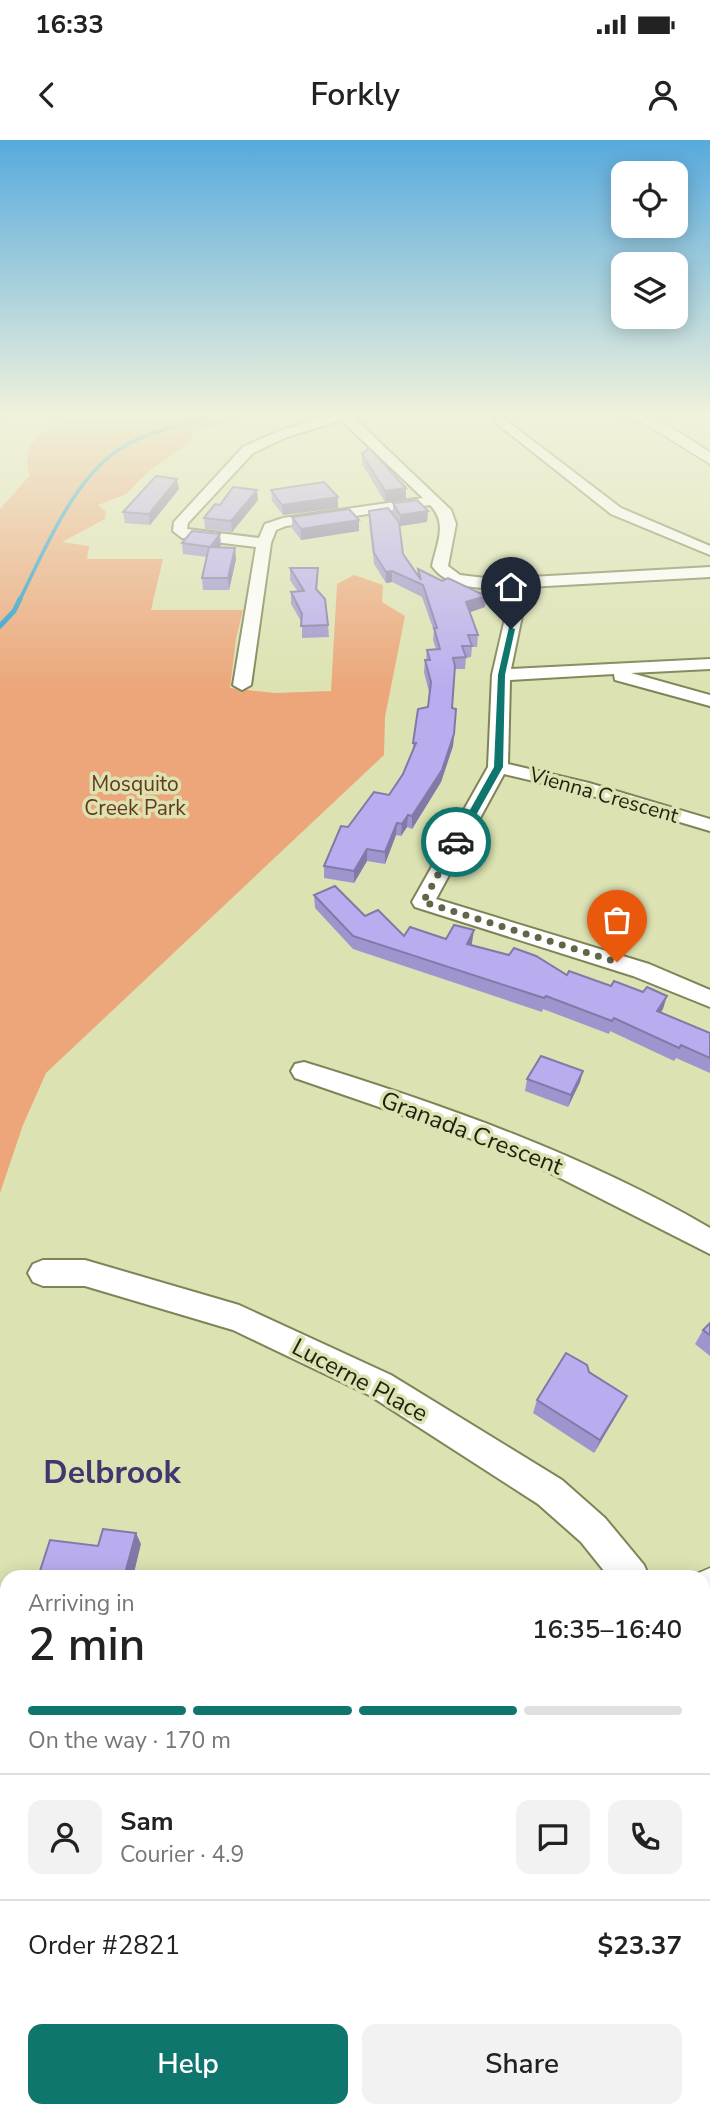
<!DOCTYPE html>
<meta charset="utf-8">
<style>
:root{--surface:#fff;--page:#f2f2f2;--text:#222;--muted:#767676;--line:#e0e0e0;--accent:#0f766e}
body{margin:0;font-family:"Nunito Sans",sans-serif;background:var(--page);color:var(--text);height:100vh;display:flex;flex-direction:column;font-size:26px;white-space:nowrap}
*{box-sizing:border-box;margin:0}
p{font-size:23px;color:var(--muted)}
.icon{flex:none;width:38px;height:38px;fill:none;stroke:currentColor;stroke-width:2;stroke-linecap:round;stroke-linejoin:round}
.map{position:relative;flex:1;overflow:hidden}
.details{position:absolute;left:0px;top:1430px;width:710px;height:548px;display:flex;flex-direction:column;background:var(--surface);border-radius:21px 21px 0 0;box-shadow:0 4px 18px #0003}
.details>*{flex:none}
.buttons{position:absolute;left:611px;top:21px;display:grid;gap:14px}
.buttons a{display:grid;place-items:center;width:77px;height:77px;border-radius:14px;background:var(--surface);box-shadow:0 4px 18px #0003;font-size:35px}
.pin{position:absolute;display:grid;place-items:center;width:60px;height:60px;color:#fff;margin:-72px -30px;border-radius:50% 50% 50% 0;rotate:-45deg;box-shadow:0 0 7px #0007}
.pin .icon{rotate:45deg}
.courier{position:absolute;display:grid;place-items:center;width:70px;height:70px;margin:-35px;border:5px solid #0f766e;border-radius:50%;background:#fff;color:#222;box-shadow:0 2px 9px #0007}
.head em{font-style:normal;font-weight:600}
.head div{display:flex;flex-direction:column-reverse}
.head{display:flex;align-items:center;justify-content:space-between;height:119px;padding:0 28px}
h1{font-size:46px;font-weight:600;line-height:52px}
.bar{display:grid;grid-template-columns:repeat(4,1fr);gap:10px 7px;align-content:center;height:84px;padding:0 28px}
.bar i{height:9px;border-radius:5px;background:var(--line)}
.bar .selected{background:var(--accent)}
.bar p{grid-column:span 4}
.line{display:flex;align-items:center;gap:18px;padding:0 28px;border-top:2px solid var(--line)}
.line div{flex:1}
.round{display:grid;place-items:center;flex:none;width:74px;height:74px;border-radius:14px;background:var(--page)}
.primary-button{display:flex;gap:14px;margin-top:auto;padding:14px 28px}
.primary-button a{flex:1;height:80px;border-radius:14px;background:var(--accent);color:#fff;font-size:28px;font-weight:600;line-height:80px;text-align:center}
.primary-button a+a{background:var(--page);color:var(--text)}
.status{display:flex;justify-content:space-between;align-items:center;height:49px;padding:0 35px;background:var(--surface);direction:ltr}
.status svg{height:19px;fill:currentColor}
header{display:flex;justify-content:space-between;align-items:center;height:91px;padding:0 28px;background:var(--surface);font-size:32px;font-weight:600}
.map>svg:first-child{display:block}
.green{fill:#eca67a}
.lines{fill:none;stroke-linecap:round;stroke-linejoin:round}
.stream-far1{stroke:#1e9acd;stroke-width:3.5}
.stream{stroke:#1e9acd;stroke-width:5}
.minor-casing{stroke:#7f8457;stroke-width:4}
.tertiary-casing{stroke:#7f8457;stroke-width:3}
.minor{fill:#fff;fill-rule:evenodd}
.tertiary{fill:#fff;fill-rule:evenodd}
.wall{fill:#9f95ce}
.shaded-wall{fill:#8279a7}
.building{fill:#b9adef;stroke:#8279a7;stroke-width:2}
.route{fill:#0f766e}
.done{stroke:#626548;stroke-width:7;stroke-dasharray:0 12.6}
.labels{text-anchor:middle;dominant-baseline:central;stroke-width:7;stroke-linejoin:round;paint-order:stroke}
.far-park-label{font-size:21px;fill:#64391c;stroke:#dde2b2}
.far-street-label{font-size:21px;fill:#1f210f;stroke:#dde2b2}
.street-label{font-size:24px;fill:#1f210f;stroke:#dde2b2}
.near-neighbourhood-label{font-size:32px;font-weight:bold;fill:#443571;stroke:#dde2b2}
</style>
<div class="status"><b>16:33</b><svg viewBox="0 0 49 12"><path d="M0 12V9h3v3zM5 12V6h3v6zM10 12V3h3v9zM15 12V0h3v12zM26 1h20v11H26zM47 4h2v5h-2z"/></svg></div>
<header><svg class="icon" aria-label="back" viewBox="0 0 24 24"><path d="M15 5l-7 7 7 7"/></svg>Forkly<svg class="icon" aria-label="person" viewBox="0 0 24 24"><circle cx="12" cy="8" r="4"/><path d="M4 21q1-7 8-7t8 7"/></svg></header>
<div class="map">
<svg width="710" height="1976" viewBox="0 0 710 1976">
<rect width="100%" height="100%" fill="#dde2b2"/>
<!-- green -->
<g class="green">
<path d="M92,273H246L216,286L193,292L189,303L149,331L126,354L98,365L106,372L105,379L62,402L89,406L87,419H163L151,470H243L236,499L230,548L275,553L331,551L337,444L354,435L383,445L382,462L405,476L385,577L384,615L46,933L23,985L0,1053V369L30,335C16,292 60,286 92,273Z"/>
<polygon points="710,1857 710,1976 662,1976 662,1971 704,1970 704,1868"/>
</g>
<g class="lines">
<!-- stream-far1 -->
<path class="stream-far1" d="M19,461C45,410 75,332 128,304C158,288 193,282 225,273"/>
<!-- stream -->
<polyline class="stream" points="0,486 14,471 20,459"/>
<defs>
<g id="minor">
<polygon points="0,273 15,273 0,280"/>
<path d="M338,273H356L352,276L451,370L456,384L448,426L460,435L494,439L710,427V437L528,447L511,529L710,519V529L631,533L710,555V566L615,540L614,534L510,540L508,624L589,643L710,679V691L576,651L504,634L436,759L649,824L710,850V867L633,836L415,767L412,762L488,627L492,535L512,448C485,449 449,450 432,426C437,403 448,383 430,365L286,386L276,390L271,403L251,545L242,550L233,545L256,407L182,398L173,391L174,382L243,307L279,291ZM341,280L423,358L283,378L265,384L259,398L187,389L188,383L253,313L287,297Z"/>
<polygon points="499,275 621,368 710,406 710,415 611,374 495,282 495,276"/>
<path d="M304,922C444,965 583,1014 710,1088V1114L507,1011L295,938L291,931L295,924Z"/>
<polygon points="43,1120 85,1120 239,1165 391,1235 562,1340 605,1378 644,1425 649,1437 609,1437 581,1402 538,1364 369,1255 233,1190 85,1146 43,1146 33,1142 28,1133 33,1124"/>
<polygon points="0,1532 7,1535 7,1573 0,1570"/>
</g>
<g id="tertiary">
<path d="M613,273C654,271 676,291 710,312V324L644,283L615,276Z"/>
<polygon points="710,1428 710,1471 704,1473 704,1437 689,1437"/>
<polygon points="310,1970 365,1970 363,1976 309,1976"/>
</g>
</defs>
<!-- minor casing -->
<use href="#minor" class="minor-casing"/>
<!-- tertiary casing -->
<use href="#tertiary" class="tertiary-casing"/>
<!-- minor -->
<use href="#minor" class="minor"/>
<!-- tertiary -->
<use href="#tertiary" class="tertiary"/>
</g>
<!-- wall -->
<g class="wall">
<polygon points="32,273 70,273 58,279 32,274"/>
<polygon points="362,314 406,348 406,359 385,362 362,324"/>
<polygon points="179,349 150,385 125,383 123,372"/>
<polygon points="271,350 338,368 283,375 272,361"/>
<polygon points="258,360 232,392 205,389 204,378 220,365"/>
<polygon points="393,363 428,371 427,382 400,386 399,385 403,414 417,435 418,429 485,467 470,472 478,495 477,507 472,507 471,517 466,518 465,529 455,529 452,568 456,569 453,606 441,642 412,689 407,687 401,696 396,695 385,724 367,721 354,743 324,738 324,726 348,687 389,655 403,634 413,610 413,603 428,567 429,552 424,532 425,520 426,520 427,510 436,509 433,500 434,491 422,457 392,442 386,443 374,424 369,382 369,371 393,374"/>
<polygon points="292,377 359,380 359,391 301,400 292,388"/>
<polygon points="182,403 221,405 220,407 236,419 229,450 203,450 202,438 207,417 183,414"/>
<polygon points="290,428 318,428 317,450 328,485 329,497 302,498 302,483 291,464 291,452 298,452 290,440"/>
<polygon points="314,755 365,776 404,796 446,799 472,803 471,805 567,835 663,869 661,872 710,893 710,933 676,918 674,921 610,891 609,894 543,869 542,872 353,809 315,768"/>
<polygon points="583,931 580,942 568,967 525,951 527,939"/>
<polygon points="710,1183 710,1216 695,1204 703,1190"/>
<polygon points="589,1232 627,1256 620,1269 594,1313 533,1273 537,1260"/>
</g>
<!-- shaded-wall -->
<g class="shaded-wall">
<polygon points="56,273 70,273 58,279"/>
<polygon points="177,339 179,349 150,385 149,374"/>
<polygon points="406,348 406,359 385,362 385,351"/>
<polygon points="257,350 258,360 232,392 231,381"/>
<polygon points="338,357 338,368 283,375 282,365"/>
<polygon points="428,371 427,382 400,386 400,375"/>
<polygon points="359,380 359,391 301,400 301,389"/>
<polygon points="220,394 221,405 211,418 210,407"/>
<polygon points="235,408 236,419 229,450 228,438"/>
<polygon points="392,431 392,442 386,443 386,432"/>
<polygon points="486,456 485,467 465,474 466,462"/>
<polygon points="454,594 453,606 441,642 412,689 412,676"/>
<polygon points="408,675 407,687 401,696 402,684"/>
<polygon points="397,683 396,695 385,724 385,712"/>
<polygon points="367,709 367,721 354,743 354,731"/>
<polygon points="474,790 472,803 465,818 467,804"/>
<polygon points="667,856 663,869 652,884 657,871"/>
<polygon points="583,931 580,942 568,967 571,955"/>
<polygon points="627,1256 620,1269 594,1313 600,1300"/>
<polygon points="136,1393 141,1404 133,1437 124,1437"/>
</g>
<!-- building -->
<g class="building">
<polygon points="369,308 406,348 385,351 362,314"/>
<polygon points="156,336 177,339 149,374 123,372"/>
<polygon points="324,342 338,357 282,365 271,350"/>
<polygon points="233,347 257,350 231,381 204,378 215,364 220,365"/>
<polygon points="417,360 428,371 400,375 393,363"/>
<polygon points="388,368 399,382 403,414 421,440 418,429 442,441 448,438 486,456 466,462 478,495 468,495 472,506 462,506 466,517 453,518 455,526 452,568 456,569 454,594 442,630 412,676 408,675 402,684 397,683 385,712 367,709 354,731 324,726 341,686 348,687 374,652 389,655 403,634 416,603 413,603 418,569 428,567 431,542 425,520 430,520 427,510 440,509 434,488 437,488 423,445 392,431 386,432 374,413 369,371"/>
<polygon points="349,369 359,380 301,389 292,377"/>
<polygon points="192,391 220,394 210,407 182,403"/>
<polygon points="209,407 235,408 228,438 202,438"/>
<polygon points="290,428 318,428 316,449 325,459 328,485 301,486 302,474 291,452 304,451"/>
<polygon points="335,746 365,776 378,770 404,796 410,787 446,799 454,785 474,790 467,804 509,815 514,808 536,816 567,835 569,831 611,846 614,841 643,852 647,847 667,856 657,871 710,893 710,918 681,905 679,908 614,878 612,881 546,856 544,858 353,796 314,755"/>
<polygon points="541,916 583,931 571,955 527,939"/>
<polygon points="710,1183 710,1195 703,1190"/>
<polygon points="566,1213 587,1225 589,1232 627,1256 600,1300 537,1260"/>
<polygon points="103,1389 136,1393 124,1437 38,1437 50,1400 98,1406"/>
<polygon points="7,1700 7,1768 0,1764 0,1701 5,1704"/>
</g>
<!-- sky -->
<linearGradient id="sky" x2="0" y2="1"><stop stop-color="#57aadd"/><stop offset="0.5" stop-color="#f0f2dc"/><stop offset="1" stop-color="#f0f2dc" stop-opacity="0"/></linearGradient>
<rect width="710" height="549" fill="url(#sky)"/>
<!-- route -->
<polygon class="route" points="509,487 515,489 505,535 503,627 461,702 456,705 452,702 494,627 498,535"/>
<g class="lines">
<!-- done -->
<polyline class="done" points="456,702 423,762 617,822"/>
</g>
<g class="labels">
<!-- far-park labels -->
<g class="far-park-label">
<text x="135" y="644">Mosquito<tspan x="135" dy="24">Creek Park</tspan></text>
</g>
<!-- far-street labels -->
<g class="far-street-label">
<text transform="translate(604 655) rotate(16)">Vienna Crescent</text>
</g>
<!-- street labels -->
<g class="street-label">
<text transform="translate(472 993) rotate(21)">Granada Crescent</text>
<text transform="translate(360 1240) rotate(28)">Lucerne Place</text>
</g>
<!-- near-neighbourhood labels -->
<g class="near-neighbourhood-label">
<text x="112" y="1332">Delbrook</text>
</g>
</g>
</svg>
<div class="buttons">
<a><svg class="icon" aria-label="locate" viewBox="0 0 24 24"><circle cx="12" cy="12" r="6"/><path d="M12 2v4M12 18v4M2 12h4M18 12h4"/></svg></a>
<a><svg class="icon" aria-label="layers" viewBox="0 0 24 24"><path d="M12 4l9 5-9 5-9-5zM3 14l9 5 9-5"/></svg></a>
</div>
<div class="pin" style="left:617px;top:822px;background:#ea580c"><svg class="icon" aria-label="bag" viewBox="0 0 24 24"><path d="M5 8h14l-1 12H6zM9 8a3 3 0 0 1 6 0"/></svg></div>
<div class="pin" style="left:511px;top:489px;background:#1f2937"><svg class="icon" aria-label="home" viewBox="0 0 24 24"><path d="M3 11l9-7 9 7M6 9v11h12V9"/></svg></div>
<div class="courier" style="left:456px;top:702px"><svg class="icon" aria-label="car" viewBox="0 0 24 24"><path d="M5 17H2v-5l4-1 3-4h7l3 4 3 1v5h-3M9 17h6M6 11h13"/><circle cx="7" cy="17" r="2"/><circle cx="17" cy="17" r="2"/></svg></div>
<section class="details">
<div class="head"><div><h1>2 min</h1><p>Arriving in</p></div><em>16:35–16:40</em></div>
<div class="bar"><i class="selected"></i><i class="selected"></i><i class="selected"></i><i></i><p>On the way · 170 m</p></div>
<div class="line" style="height:126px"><a class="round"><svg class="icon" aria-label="person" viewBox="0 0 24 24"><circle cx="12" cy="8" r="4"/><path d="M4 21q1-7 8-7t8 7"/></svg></a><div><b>Sam</b><p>Courier · 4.9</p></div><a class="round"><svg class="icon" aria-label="chat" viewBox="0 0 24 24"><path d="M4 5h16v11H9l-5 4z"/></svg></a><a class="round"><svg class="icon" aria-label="phone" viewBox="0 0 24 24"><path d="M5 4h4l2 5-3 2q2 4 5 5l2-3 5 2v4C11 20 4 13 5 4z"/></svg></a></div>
<div class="line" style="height:91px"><div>Order #2821</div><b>$23.37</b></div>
<div class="primary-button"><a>Help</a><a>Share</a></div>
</section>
</div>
